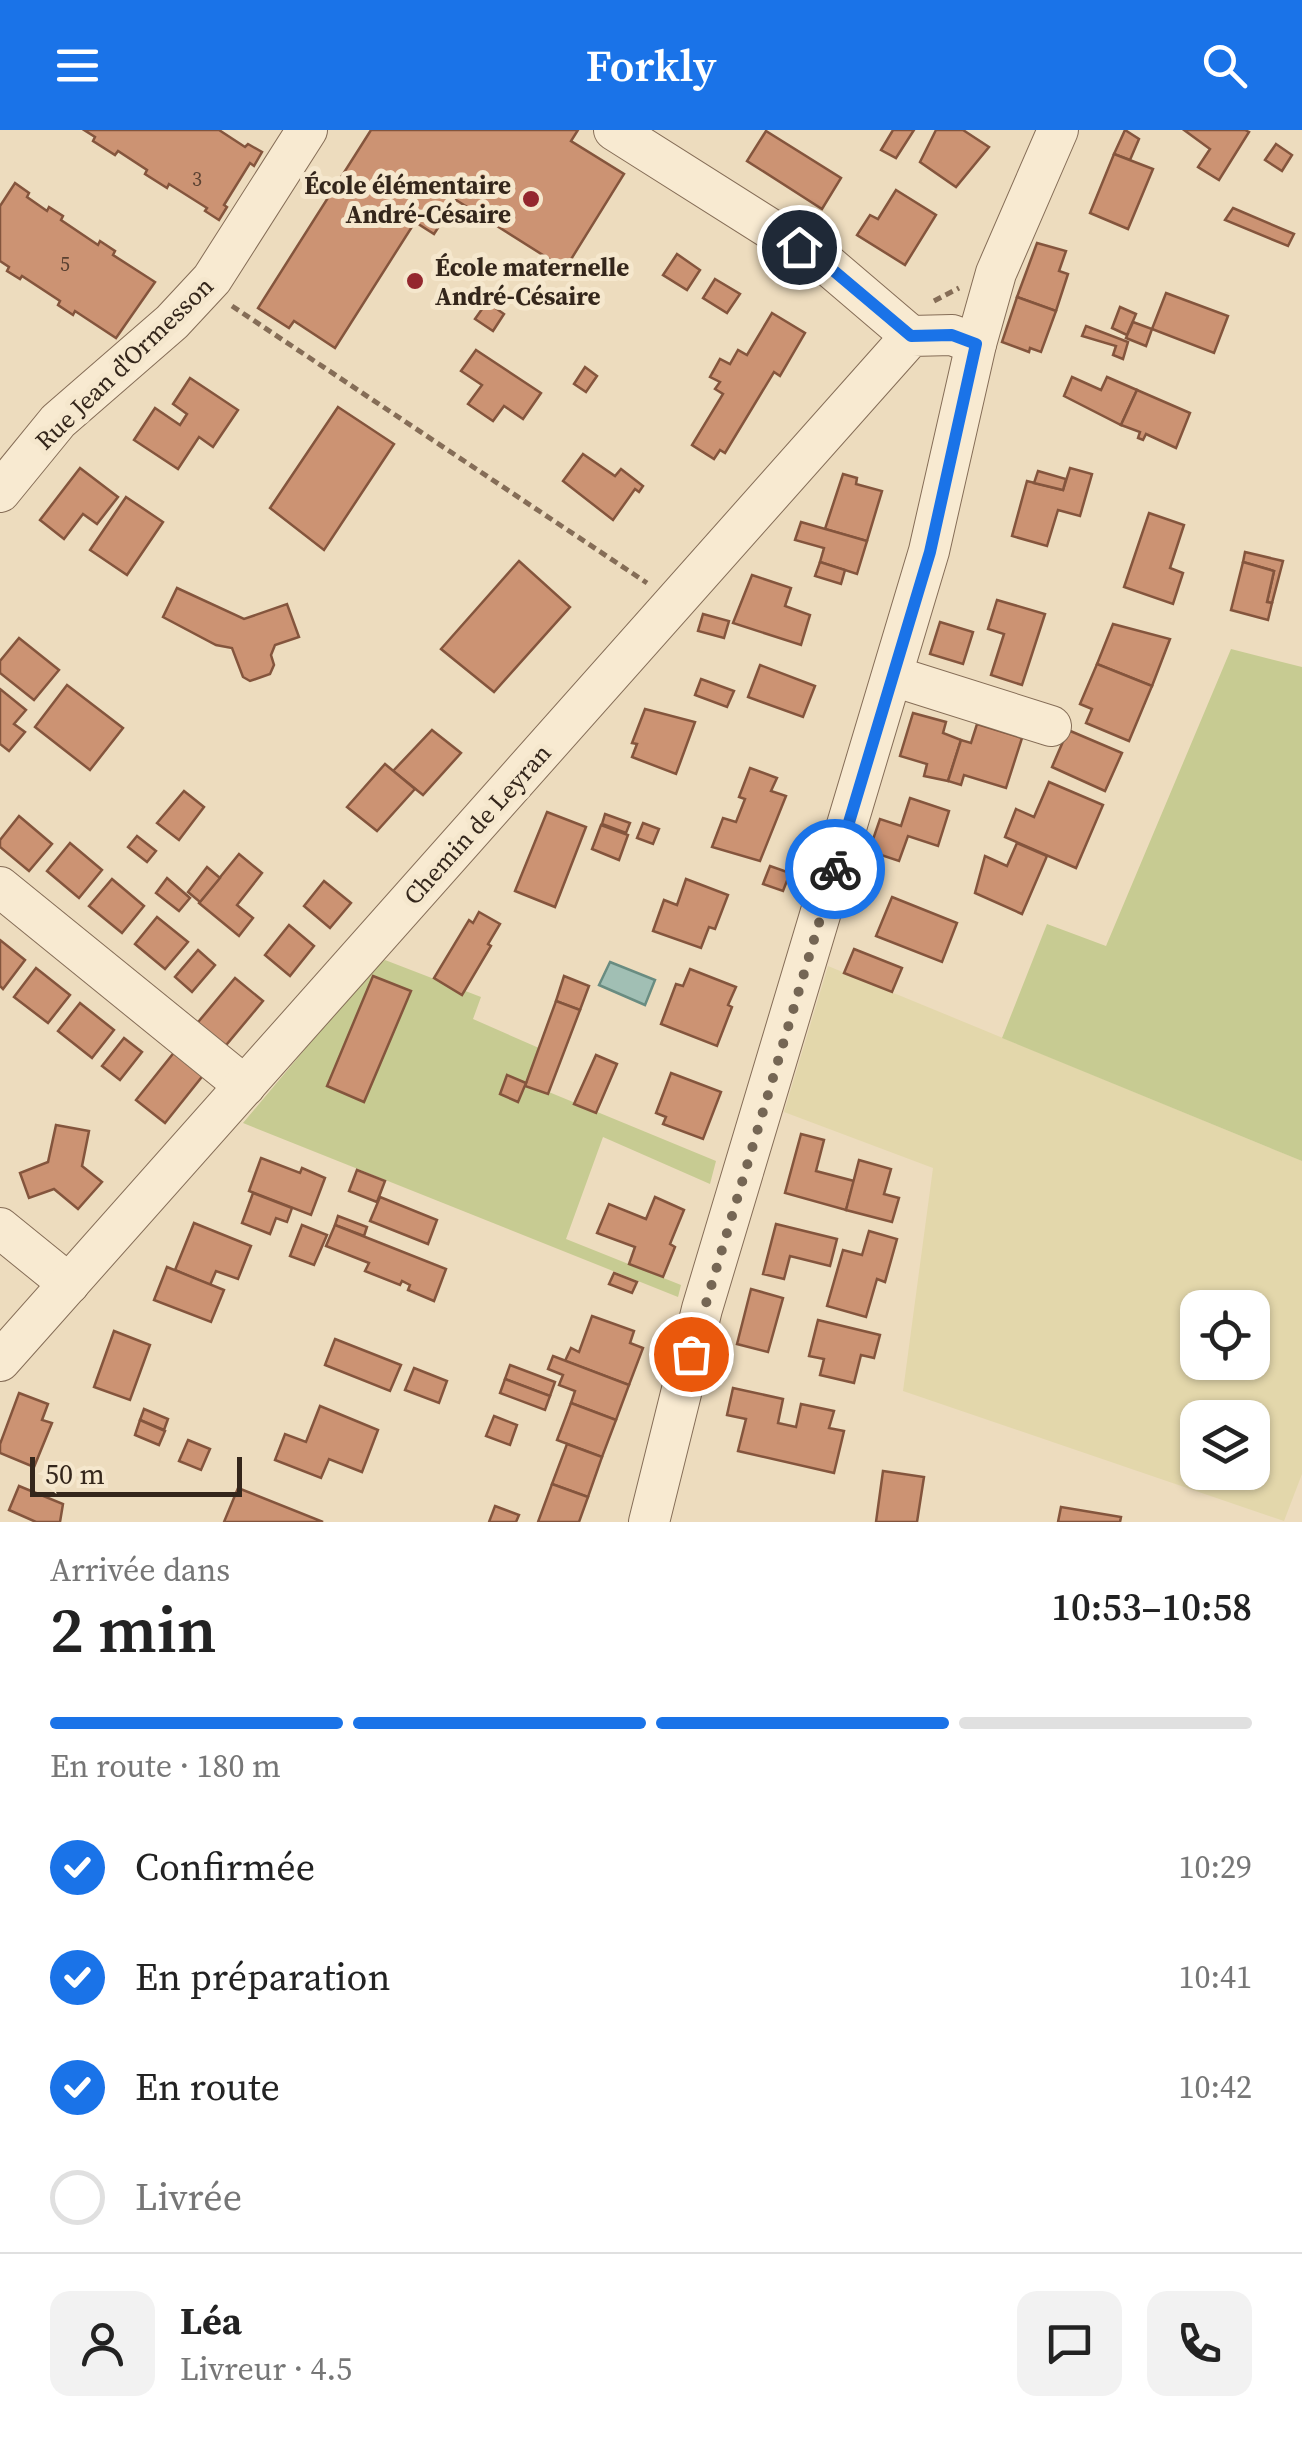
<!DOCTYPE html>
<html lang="fr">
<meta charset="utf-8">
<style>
:root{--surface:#fff;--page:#f2f2f2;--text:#222;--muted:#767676;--line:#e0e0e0;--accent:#1a73e8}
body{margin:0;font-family:"Source Serif 4",serif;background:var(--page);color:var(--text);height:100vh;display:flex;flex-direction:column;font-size:38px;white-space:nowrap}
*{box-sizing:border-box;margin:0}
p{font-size:32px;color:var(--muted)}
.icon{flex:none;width:55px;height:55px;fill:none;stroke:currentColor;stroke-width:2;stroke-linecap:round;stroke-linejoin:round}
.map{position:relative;height:1392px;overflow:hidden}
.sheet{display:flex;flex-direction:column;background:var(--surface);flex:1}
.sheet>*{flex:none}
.fabs{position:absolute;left:1180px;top:1160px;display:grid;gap:20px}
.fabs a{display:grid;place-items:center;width:90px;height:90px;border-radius:20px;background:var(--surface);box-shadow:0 2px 8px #0004;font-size:50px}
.scale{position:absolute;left:30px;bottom:25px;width:212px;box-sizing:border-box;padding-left:10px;border:5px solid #34261b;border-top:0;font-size:28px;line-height:35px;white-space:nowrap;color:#34261b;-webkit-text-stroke:8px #f5e7cd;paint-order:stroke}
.pin{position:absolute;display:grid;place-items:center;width:85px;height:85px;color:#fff;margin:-42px;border:5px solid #fff;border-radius:50%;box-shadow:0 2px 10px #0007}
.courier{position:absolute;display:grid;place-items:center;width:100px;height:100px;margin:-50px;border:8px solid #1a73e8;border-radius:50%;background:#fff;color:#222;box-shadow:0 2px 12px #0007}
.headline em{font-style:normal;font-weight:600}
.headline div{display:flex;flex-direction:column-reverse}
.headline{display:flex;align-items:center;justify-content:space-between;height:170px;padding:0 50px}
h1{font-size:65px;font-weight:600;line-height:75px}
.bar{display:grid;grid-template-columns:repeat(4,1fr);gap:15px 10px;align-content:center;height:120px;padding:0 50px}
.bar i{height:12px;border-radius:8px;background:var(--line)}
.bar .current{background:var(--accent)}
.bar p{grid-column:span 4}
.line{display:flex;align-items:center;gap:25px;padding:0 50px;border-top:2px solid var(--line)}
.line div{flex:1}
.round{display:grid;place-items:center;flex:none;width:105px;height:105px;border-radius:20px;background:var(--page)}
ol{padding:0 50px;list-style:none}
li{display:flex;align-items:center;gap:30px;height:110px}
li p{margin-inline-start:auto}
li .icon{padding:10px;border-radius:50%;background:var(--accent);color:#fff;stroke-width:4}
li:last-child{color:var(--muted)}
li i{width:55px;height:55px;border:5px solid var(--line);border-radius:50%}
header{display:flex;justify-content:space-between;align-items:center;height:130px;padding:0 50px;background:var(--accent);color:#fff;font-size:45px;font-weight:600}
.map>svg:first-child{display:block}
.farmland{fill:#e3d7ab;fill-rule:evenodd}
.green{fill:#c7cb92}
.water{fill:#a1bfb4;stroke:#698c81;stroke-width:2.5}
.building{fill:#cc9373;stroke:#84553d;stroke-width:2.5}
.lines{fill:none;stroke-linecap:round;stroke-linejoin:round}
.minor-casing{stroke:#856d57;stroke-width:42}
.path{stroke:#856d57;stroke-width:5;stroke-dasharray:8 5;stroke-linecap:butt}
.minor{stroke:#f8ead1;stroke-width:40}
.done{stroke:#756654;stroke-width:10;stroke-dasharray:0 18}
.route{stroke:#1a73e8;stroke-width:12}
.poi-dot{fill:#94272e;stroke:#f5e7cd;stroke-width:4}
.labels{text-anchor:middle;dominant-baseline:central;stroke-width:10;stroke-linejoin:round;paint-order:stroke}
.number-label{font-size:20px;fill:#5a4131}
.poi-label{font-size:25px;font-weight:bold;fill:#34261b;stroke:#f5e7cd;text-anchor:end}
.street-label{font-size:25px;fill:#34261b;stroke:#f5e7cd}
</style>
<header><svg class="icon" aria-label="menu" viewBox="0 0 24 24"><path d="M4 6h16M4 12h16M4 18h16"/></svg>Forkly<svg class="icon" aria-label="search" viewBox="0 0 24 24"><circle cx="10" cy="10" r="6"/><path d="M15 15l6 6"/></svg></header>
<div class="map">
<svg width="1302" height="1392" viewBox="0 0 1302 1392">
<rect width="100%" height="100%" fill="#eddcbe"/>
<!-- farmland -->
<path class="farmland" d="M828,836L1302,1031V1344L1284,1391L903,1261L933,1038L784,982ZM1198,1178H1252V1232H1198ZM1198,1288H1252V1342H1198Z"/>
<!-- green -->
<g class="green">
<polygon points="1231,519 1302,537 1302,1031 1002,908 1047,794 1106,816"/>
<polygon points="385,830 481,867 473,889 539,918 527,953 716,1031 710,1054 603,1007 566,1109 681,1155 678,1167 243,993 373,838"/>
</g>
<!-- water -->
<polygon class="water" points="610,832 655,850 645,875 599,855"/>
<!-- building -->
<g class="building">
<polygon points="84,0 219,0 245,17 248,14 262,22 254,36 250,33 224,75 227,77 219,90 205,81 207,78 169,54 167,58 145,44 147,40 118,21 115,25 93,11 95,7"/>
<polygon points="371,0 578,0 571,11 624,44 565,139 456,70 434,104 415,92 335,218 294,191 289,198 258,178"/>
<polygon points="893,0 914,0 896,28 881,20"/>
<polygon points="936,0 963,0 989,17 956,57 920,32"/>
<polygon points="1125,0 1139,9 1130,30 1114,24"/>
<polygon points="1184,0 1245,0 1249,2 1219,50 1198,37 1210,19"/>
<polygon points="766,1 841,48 822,79 747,31"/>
<polygon points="1276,14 1292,25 1282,41 1265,30"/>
<polygon points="1114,24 1153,39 1128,99 1090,83"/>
<polygon points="15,53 29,63 27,67 47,81 49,77 63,86 61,90 98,115 100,111 115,121 113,125 155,152 116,208 75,181 73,185 58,175 60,171 22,146 20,149 7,141 9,137 0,131 0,76"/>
<polygon points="896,60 936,85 905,135 857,105 870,85 878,89"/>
<polygon points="1233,78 1294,104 1288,116 1225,90"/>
<polygon points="1037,113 1066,121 1059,141 1068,144 1056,181 1017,167"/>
<polygon points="677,124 700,140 687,160 663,145"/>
<polygon points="715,149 740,164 727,183 703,168"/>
<polygon points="1166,163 1228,186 1214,223 1152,199"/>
<polygon points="1017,167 1056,181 1041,222 1030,218 1029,222 1002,212"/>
<polygon points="487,172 504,184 493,201 475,189"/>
<polygon points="1120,177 1136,184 1127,205 1112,198"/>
<polygon points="772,183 805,203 780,246 774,242 725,323 720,320 714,329 692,315 723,264 715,259 720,252 710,247 720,229 730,234 738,220 747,225"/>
<polygon points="1133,192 1152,199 1146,216 1126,208"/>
<polygon points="1086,196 1128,212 1123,229 1113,225 1116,216 1082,206"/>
<polygon points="476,220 541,263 523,289 504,276 493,291 468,274 482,255 461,241"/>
<polygon points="585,237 597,246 586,262 574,254"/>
<polygon points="1072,247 1101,260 1107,247 1137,260 1121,295 1064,266"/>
<polygon points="190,248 238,280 213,317 199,307 178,339 134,310 155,278 180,295 187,284 173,274"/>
<polygon points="1137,260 1190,283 1176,318 1146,304 1143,310 1138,308 1140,302 1121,295"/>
<polygon points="338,277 394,314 324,420 270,378"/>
<polygon points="583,324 615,346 621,339 643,356 639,362 635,359 613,390 563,351"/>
<polygon points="80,338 118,367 97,394 83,384 64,409 40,390"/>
<polygon points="1070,338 1092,344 1080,386 1058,380 1047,416 1012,406 1027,351 1063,360"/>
<polygon points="1038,341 1066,349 1063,360 1034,353"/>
<polygon points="843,344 857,348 856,354 882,361 867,411 825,399"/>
<polygon points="126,367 163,392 127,445 90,420"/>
<polygon points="1149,383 1184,395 1170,438 1183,443 1173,474 1124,457"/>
<polygon points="801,392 867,411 857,444 820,432 824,418 795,410"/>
<polygon points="1245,422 1283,431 1272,473 1267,472 1274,441 1243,432"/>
<polygon points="519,431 570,477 494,562 441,519"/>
<polygon points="820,432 845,440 841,454 815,446"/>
<polygon points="1243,432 1274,441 1267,472 1272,473 1268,490 1231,480"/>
<polygon points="752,445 791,458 785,476 810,485 801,515 733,493"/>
<polygon points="177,458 244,489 287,474 299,507 275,515 271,525 274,535 270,544 250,551 243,547 232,518 216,515 163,487"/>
<polygon points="997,470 1045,484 1022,555 991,545 1004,504 988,499"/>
<polygon points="703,484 729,491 724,508 698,501"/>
<polygon points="940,492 973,502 963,534 930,524"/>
<polygon points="1113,494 1170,509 1152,556 1097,534"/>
<polygon points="19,508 59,540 34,570 0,543 0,531"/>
<polygon points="1097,534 1152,556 1129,611 1086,593 1092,579 1080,574"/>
<polygon points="760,535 815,556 803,587 748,567"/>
<polygon points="701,549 734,561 727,577 695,565"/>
<polygon points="67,555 123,598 90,640 35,597"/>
<polygon points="0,559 26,580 14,594 25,602 9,621 0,614"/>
<polygon points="645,579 695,592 676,644 632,627 637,614 632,613"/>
<polygon points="913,583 946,592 943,603 961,610 948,651 924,646 927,634 900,626"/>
<polygon points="977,594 1022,608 1006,658 964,645 961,655 948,651 961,610 971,613"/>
<polygon points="432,600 461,623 423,665 393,641"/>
<polygon points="1068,600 1122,623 1105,661 1052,637"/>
<polygon points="385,634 415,659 377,701 347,677"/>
<polygon points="750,638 777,648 771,661 786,666 760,731 712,717 723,688 736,692 745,669 739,667"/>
<polygon points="1049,652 1103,675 1076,738 1005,707 1016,679 1034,687"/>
<polygon points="184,661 204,677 179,710 157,693"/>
<polygon points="910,668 949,681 938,716 908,706 899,731 869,721 880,689 901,696"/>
<polygon points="547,682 586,697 555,777 515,761"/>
<polygon points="605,684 630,693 626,703 602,694"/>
<polygon points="19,686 52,714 29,741 0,717 0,710"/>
<polygon points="643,693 659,699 653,714 637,708"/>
<polygon points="601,695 628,705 619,730 592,719"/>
<polygon points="137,706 156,721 147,732 128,717"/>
<polygon points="70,713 102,740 79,768 47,741"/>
<polygon points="1017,713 1047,726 1022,784 975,763 985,726 1007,736"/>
<polygon points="239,724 262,743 237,775 253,788 239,806 199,773"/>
<polygon points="770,736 790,743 783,761 763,754"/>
<polygon points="207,737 220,748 200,772 188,762"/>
<polygon points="167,748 190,768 179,781 156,763"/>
<polygon points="112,749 144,776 122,803 89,776"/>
<polygon points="686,749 728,765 715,799 709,797 701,818 653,801 664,770 677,775"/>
<polygon points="324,751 351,773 330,798 304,776"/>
<polygon points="892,767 957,793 942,832 876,806"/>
<polygon points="479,782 500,794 488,814 491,816 462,865 434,848 469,790 473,793"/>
<polygon points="157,787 188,812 165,839 135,814"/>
<polygon points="289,795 314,816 290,846 265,825"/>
<polygon points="0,810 25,830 3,859 0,856"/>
<polygon points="854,819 902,838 892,862 844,843"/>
<polygon points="198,820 215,835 192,862 175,847"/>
<polygon points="36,838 70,865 48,893 14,867"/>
<polygon points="690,839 736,857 728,875 732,877 717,916 661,894 676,854 683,856"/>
<polygon points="373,846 411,861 364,972 327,956"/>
<polygon points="564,846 589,856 580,880 556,871"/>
<polygon points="235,848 263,871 222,920 194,897"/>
<polygon points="556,871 580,880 548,964 525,956"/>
<polygon points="80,873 114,900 92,928 58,901"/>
<polygon points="124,908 142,922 120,950 102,936"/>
<polygon points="176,920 205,943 165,993 136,970"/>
<polygon points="596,925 617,934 596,983 574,974"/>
<polygon points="671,943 721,962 703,1009 663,994 666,987 656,983"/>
<polygon points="507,945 526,953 518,972 500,964"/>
<polygon points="56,995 89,1001 82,1036 102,1052 78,1079 54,1059 29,1068 20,1043 48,1032"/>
<polygon points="801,1004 824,1010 816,1041 854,1051 846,1080 785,1063"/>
<polygon points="261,1028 300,1043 302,1038 325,1048 311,1085 249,1061"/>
<polygon points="859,1030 891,1039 884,1064 899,1068 892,1092 846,1080"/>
<polygon points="357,1040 385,1051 377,1072 349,1061"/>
<polygon points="253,1063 292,1078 287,1092 276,1088 270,1104 242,1093"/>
<polygon points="380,1067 437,1090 428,1114 370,1091"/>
<polygon points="655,1067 684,1080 670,1114 675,1117 663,1147 629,1134 635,1117 597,1103 609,1074 646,1089"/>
<polygon points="338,1086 367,1097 364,1106 335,1095"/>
<polygon points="194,1093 251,1116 238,1149 216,1141 210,1155 175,1140"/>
<polygon points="776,1094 837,1109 830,1136 790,1126 784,1149 763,1144"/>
<polygon points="302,1095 327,1105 314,1135 290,1126"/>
<polygon points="335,1095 446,1139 434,1171 408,1160 410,1155 402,1151 400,1155 365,1141 369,1133 326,1116"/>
<polygon points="869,1101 897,1109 885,1152 877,1149 866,1187 827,1176 843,1120 862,1125"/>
<polygon points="167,1137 224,1160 211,1192 154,1170"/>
<polygon points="614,1143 637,1152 632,1163 609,1154"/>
<polygon points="751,1159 783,1168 768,1222 737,1214"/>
<polygon points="592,1186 634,1201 630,1213 643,1218 629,1255 565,1231 571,1218 579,1222"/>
<polygon points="818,1190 880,1205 874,1228 861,1225 854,1253 820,1245 824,1229 809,1226"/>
<polygon points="114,1201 150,1215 130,1270 94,1257"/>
<polygon points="335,1209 401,1235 390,1261 325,1235"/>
<polygon points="553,1226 629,1255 616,1290 571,1273 575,1261 559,1255 563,1245 548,1239"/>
<polygon points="510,1235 555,1252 550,1266 505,1249"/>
<polygon points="414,1238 447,1251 439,1273 405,1260"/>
<polygon points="505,1249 550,1266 545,1280 500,1263"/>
<polygon points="733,1258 783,1269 778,1293 796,1297 801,1274 834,1281 829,1298 844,1301 834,1343 738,1321 746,1289 727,1285"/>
<polygon points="19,1263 48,1274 42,1290 52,1293 34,1337 0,1323 0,1314"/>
<polygon points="571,1273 616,1290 602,1327 557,1310"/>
<polygon points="320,1276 378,1300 362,1342 329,1329 321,1348 275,1330 285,1304 306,1312"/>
<polygon points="144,1279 168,1289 164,1300 140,1290"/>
<polygon points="494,1286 517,1295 510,1315 486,1306"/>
<polygon points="140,1290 165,1301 159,1315 135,1305"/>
<polygon points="188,1310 210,1319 201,1340 179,1331"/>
<polygon points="567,1314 602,1327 588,1367 552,1354"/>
<polygon points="883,1341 924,1347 917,1392 876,1392"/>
<polygon points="552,1354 588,1367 579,1392 538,1392"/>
<polygon points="19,1356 63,1374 60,1392 36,1392 9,1380"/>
<polygon points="238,1358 323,1392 224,1392"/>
<polygon points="495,1376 519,1385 516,1392 489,1392"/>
<polygon points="1061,1377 1121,1387 1120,1392 1058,1392"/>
</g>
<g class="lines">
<defs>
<g id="minor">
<polyline points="614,0 829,136 911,206"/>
<polyline points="0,362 58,291 172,192 212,149 307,0"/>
<polyline points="893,546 1051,596"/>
<polyline points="0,757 245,956"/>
<polyline points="0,1098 69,1154"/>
<polyline points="0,1231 911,206 952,205 976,214"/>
<polyline points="649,1392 702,1179 929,421 976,214 996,143 1058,0"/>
</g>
</defs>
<!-- minor casing -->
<use href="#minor" class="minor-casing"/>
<!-- path -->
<g class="path">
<polyline points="934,171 959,158"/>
<polyline points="232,176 647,453"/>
</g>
<!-- minor -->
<use href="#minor" class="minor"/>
</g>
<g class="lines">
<!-- done -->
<polyline class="done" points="691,1224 835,739"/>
<!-- route -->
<polyline class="route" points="799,117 828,136 911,206 952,205 976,214 930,422 835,739"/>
</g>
<!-- markers -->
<g class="poi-dot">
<circle cx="531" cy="69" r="10"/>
<circle cx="415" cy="151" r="10"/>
</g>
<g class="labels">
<!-- number labels -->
<g class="number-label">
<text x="197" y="49">3</text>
<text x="65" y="134">5</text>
</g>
<!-- poi labels -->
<g class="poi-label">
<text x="511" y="55">École élémentaire<tspan x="511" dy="29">André-Césaire</tspan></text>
<text x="435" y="137" text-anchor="start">École maternelle<tspan x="435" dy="29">André-Césaire</tspan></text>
</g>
<!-- street labels -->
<g class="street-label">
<text transform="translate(124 233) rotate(-44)">Rue Jean d'Ormesson</text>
<text transform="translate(477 694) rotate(-48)">Chemin de Leyran</text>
</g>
</g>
</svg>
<div class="fabs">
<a><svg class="icon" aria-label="locate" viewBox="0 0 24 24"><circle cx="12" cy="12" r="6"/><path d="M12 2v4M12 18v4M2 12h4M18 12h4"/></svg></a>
<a><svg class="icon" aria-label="layers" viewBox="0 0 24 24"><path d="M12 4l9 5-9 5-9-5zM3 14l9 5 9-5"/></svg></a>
</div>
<div class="scale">50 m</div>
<div class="pin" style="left:691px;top:1224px;background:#ea580c"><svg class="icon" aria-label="bag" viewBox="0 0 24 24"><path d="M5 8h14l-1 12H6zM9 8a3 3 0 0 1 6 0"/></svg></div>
<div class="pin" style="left:799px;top:117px;background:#1f2937"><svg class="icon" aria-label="home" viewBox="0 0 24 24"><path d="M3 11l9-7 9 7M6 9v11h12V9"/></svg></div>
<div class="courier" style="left:835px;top:739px"><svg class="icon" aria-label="bike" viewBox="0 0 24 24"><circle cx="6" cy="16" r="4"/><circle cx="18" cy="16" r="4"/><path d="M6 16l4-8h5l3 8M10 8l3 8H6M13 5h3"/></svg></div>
</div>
<section class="sheet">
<div class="headline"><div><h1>2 min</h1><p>Arrivée dans</p></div><em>10:53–10:58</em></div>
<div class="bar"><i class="current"></i><i class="current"></i><i class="current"></i><i></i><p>En route · 180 m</p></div>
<ol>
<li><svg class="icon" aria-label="check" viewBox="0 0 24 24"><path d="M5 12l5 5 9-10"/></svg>Confirmée<p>10:29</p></li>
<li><svg class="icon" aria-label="check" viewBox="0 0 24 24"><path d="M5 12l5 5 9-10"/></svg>En préparation<p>10:41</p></li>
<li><svg class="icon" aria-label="check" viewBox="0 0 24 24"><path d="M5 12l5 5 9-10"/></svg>En route<p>10:42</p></li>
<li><i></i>Livrée</li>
</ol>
<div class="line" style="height:180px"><a class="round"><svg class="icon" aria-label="person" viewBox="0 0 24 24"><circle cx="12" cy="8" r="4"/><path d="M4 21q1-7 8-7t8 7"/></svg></a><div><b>Léa</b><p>Livreur · 4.5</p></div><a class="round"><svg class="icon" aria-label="chat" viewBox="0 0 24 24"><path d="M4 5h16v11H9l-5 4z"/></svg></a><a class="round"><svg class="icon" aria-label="phone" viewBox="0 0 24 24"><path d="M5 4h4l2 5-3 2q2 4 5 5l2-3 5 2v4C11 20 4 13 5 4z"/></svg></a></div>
</section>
